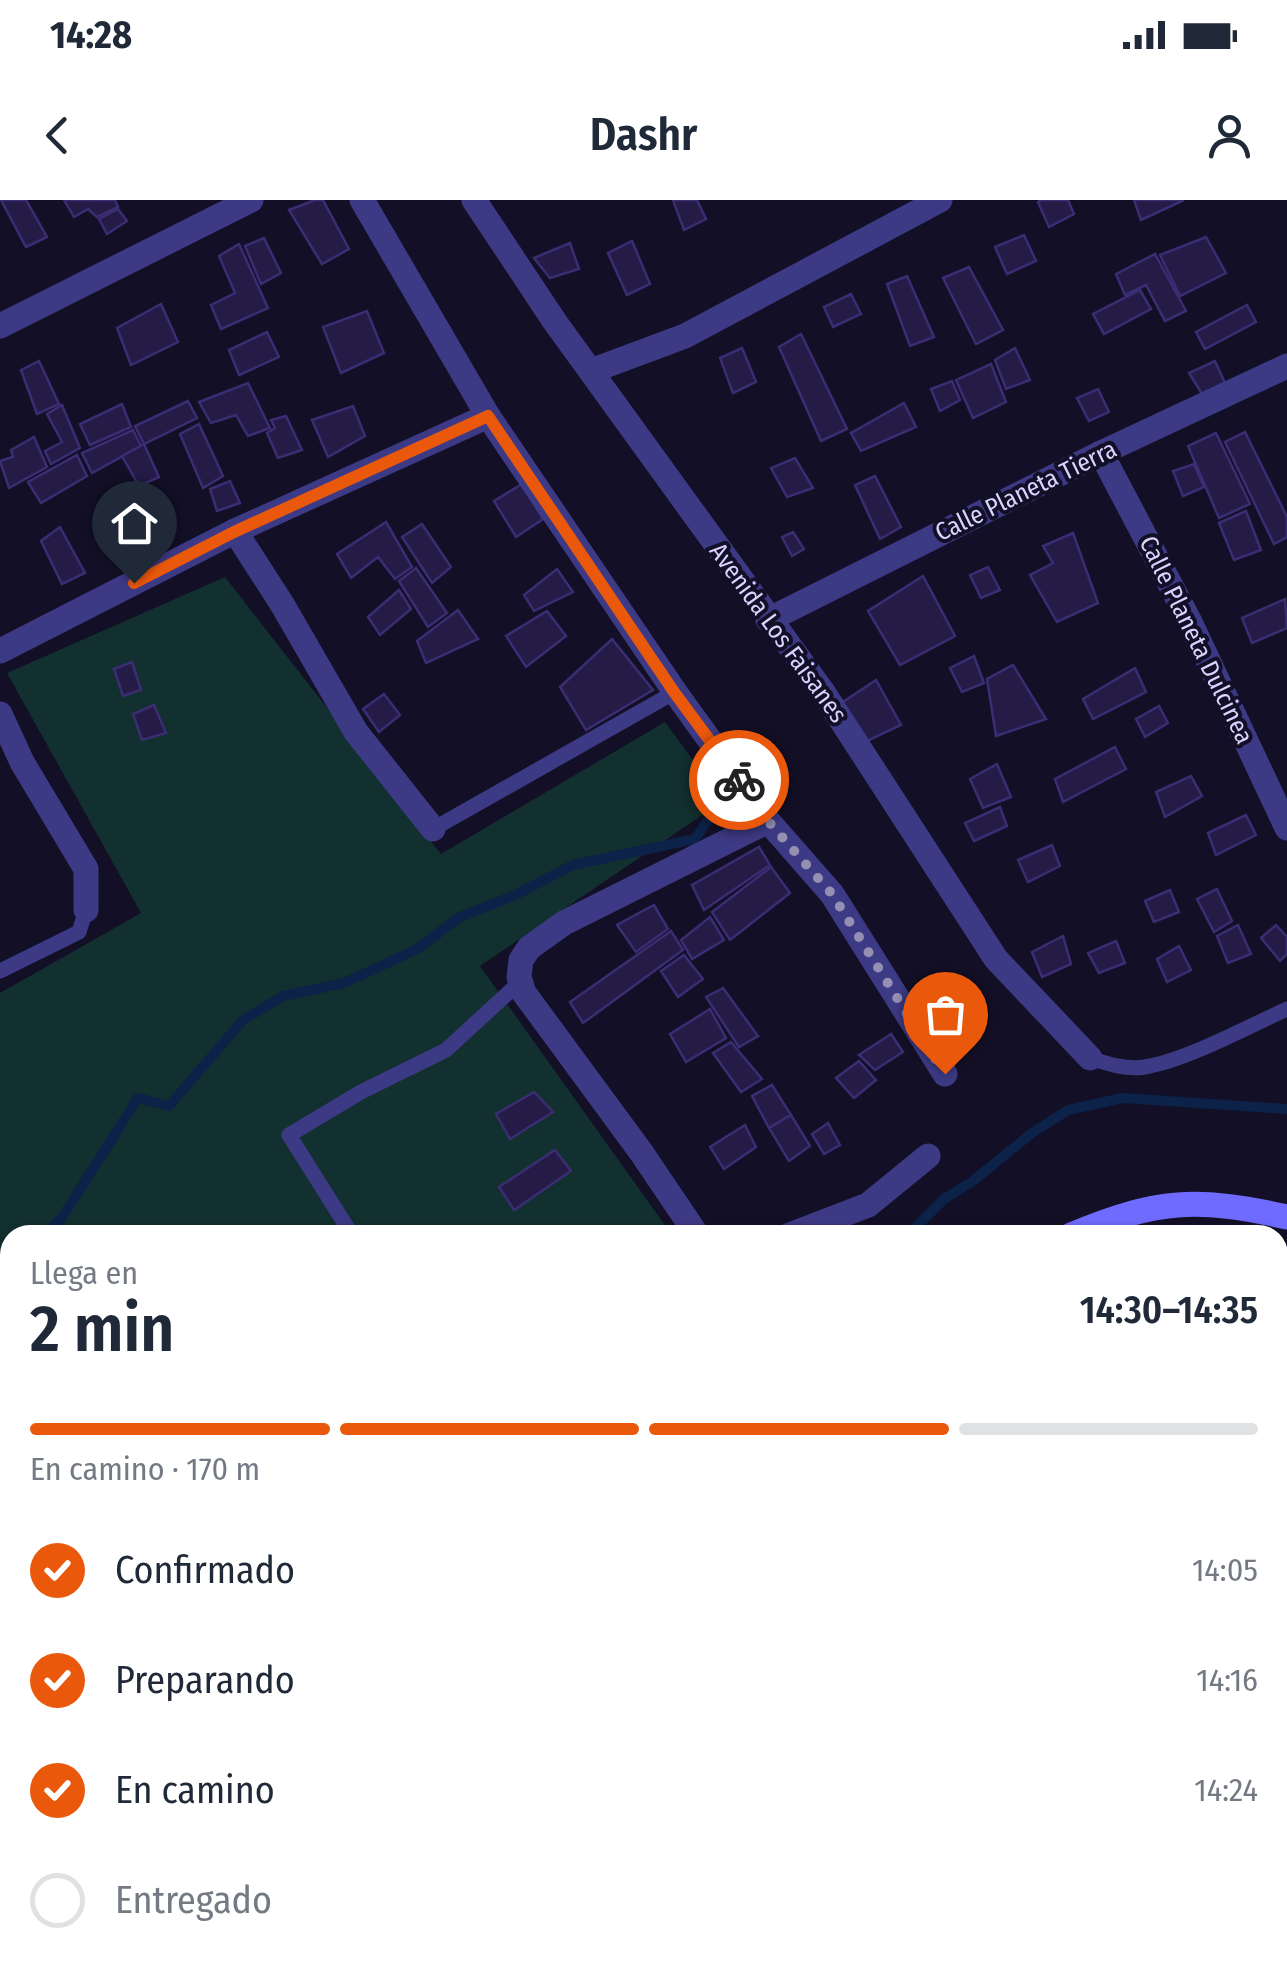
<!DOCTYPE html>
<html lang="es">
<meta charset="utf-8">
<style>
:root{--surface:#fff;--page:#f2f2f3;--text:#1f2937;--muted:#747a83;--line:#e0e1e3;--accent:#ea580c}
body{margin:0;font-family:"Fira Sans Condensed",sans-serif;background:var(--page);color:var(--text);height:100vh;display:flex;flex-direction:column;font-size:38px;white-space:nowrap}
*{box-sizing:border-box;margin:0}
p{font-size:32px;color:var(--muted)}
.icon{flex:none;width:55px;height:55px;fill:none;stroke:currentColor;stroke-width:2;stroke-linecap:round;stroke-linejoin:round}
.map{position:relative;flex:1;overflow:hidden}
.panel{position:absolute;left:0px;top:1025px;width:1288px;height:750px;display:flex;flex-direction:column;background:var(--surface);border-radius:30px 30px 0 0;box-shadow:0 2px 8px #0004}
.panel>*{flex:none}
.pin{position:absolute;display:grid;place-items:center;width:85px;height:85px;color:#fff;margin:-102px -42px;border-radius:50% 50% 50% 0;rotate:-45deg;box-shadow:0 0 10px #0007}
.pin .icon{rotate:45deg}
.courier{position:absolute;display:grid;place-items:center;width:100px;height:100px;margin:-50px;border:8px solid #ea580c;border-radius:50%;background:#fff;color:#222;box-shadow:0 2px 12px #0007}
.head em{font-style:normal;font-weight:600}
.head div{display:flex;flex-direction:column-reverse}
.head{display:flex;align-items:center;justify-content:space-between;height:170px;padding:0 30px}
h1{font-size:65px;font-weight:600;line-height:75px}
.bar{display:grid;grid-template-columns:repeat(4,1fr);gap:15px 10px;align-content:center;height:120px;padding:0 30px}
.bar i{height:12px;border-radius:8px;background:var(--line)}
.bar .selected{background:var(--accent)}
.bar p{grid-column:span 4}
ol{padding:0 30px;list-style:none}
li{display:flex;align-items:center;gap:30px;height:110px}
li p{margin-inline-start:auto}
li .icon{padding:10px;border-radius:50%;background:var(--accent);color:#fff;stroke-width:4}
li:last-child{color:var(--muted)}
li i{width:55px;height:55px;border:5px solid var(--line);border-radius:50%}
.status{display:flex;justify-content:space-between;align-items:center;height:70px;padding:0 50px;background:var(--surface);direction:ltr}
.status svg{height:28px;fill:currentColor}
header{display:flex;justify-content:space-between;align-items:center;height:130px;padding:0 30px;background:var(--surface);font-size:45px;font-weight:600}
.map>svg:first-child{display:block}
.green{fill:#12302f}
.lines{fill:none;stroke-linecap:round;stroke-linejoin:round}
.stream{stroke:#0c2248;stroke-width:10}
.building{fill:#241b47;stroke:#3b2d73;stroke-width:2.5}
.lane{stroke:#3d3a85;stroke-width:15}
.street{stroke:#3d3a85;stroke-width:25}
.secondary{stroke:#6f6bff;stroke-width:25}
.highway{stroke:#ff4fa3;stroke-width:30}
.done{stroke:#948fb3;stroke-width:10;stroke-dasharray:0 18}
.route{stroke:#ea580c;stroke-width:12}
.labels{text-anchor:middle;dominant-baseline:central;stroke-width:8;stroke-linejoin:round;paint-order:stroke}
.street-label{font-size:25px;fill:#d9d4ff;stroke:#130f26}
</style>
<div class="status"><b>14:28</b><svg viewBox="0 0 49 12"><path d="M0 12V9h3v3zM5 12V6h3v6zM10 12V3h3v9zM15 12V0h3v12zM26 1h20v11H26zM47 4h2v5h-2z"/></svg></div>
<header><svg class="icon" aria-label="back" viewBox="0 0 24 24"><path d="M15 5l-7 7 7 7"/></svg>Dashr<svg class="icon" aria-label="person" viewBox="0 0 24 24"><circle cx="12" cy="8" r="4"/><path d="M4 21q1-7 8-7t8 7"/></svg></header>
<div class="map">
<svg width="1287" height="1775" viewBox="0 0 1287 1775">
<rect width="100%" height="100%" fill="#130f26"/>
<!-- green -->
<polygon class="green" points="225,377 441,654 665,522 723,601 480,766 672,1035 10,1035 10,1298 0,1288 0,793 141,713 7,473"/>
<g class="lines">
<!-- stream -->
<g class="stream">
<polyline points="44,1035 61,1019 138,898 169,906 243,820 283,796 344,783 417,749 460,717 513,696 573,665 695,639 726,594"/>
<polyline points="908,1035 944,999 973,981 1032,933 1068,910 1123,898 1287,909"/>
<polyline points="0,1068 10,1063"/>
<polyline points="272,1775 290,1765"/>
</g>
</g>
<!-- building -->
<g class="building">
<polygon points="1,0 26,0 47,37 26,47"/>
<polygon points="64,0 115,0 118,7 97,17 88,9 74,17"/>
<polygon points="315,0 323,0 349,49 322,64 289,10"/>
<polygon points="673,0 697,0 706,19 684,30"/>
<polygon points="1042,0 1068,0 1074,14 1049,27 1038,2"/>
<polygon points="1134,0 1184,0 1141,20"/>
<polygon points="118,9 127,21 107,34 99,19"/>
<polygon points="1024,35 1036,61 1007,74 995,47"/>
<polygon points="1206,37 1226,73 1180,96 1160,55"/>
<polygon points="264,38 281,73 261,84 245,46"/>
<polygon points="632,41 650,84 627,95 608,53"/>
<polygon points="570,43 579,69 550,78 534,58"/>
<polygon points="239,44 268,108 221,129 211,105 235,93 219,56"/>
<polygon points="1155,54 1186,111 1165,121 1146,85 1125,95 1116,74"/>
<polygon points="969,67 1003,130 976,144 943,78"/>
<polygon points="907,76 934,137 910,146 887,84"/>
<polygon points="1140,90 1151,109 1104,134 1093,114"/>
<polygon points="851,94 861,114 833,127 824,107"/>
<polygon points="161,104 178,142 131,165 117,128"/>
<polygon points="1247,105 1256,122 1205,149 1196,132"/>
<polygon points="367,111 384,153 341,173 323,127"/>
<polygon points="267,132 279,157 239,175 229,150"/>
<polygon points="801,134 847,229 821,241 779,147"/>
<polygon points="742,148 756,182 733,193 720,158"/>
<polygon points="1015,148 1030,180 1006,189 995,160"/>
<polygon points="39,161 59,204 37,214 21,170"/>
<polygon points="1215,161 1225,183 1202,194 1189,173"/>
<polygon points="991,164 1006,202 973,218 956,180"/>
<polygon points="952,181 960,200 940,211 931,189"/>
<polygon points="248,183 270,228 248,236 236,215 211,223 199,202"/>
<polygon points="1098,189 1109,212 1089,221 1077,198"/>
<polygon points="188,201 197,218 144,244 135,226"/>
<polygon points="904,203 916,227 861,251 851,233"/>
<polygon points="122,204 131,227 90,245 80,224"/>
<polygon points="62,205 80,248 51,264 45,251 62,242 47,214"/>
<polygon points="353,206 365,236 328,257 312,220"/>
<polygon points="286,216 302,250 278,258 267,233 275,228 271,220"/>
<polygon points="199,224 223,276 203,288 180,234"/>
<polygon points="133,230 141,246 92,273 82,253"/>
<polygon points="1245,232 1287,317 1287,337 1274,344 1225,242"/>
<polygon points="1216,233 1250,304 1219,318 1188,246"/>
<polygon points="34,237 47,267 9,288 0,261 13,257 11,250"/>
<polygon points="144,244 159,277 139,286 122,256"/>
<polygon points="77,255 87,276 41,303 28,282"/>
<polygon points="795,258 813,288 787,297 771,268"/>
<polygon points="1194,264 1204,287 1183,296 1173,271"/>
<polygon points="875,276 901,327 880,339 855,285"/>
<polygon points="230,281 240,303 217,311 210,289"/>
<polygon points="522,284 543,319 516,337 494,301"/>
<polygon points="1246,311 1261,350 1234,360 1219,323"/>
<polygon points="386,322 412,367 395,379 378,357 351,378 337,354"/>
<polygon points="422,324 451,367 432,383 402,337"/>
<polygon points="60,327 85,373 62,384 41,341"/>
<polygon points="793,332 804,349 792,356 782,337"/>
<polygon points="1073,333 1098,403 1057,422 1030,375 1053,363 1043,346"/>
<polygon points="988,367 1000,390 981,398 970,375"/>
<polygon points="416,368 447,413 428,427 399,381"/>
<polygon points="557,369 573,392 534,411 524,395"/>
<polygon points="923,376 955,436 900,465 868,411"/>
<polygon points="399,390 411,409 380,435 368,417"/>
<polygon points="1285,399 1287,428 1252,443 1242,418"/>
<polygon points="458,410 478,439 426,463 417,441"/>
<polygon points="547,411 566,436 526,467 506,436"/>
<polygon points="612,439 653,490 586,530 560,487"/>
<polygon points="974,456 984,483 962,492 950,468"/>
<polygon points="132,462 141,490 123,496 114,469"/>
<polygon points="1013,465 1046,519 996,536 987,479"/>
<polygon points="1135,468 1146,492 1093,519 1083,499"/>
<polygon points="876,480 901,525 863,543 840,504"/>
<polygon points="384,494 400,515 379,532 363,509"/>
<polygon points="154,505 166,533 142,540 133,514"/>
<polygon points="1159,506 1168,523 1145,537 1136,519"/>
<polygon points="1115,547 1126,569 1063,602 1055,579"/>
<polygon points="997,564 1011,597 983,608 970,579"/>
<polygon points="1191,576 1202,596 1165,617 1156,592"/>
<polygon points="1000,607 1007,626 974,641 965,623"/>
<polygon points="1246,615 1256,635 1216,655 1208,633"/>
<polygon points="1052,645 1060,666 1028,682 1018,660"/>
<polygon points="759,647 770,665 704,710 692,685"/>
<polygon points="771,667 790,693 730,740 712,712"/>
<polygon points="1217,689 1232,721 1214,732 1197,699"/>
<polygon points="1170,690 1179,712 1154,722 1145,701"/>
<polygon points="654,705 668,729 636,752 617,725"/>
<polygon points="710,717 724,740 692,759 681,740"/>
<polygon points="1238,725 1251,754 1228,763 1217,736"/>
<polygon points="1276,725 1287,737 1287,754 1280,761 1261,738"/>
<polygon points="671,731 683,750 583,823 570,802"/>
<polygon points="1063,736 1071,764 1042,777 1032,752"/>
<polygon points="1116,741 1125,763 1099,773 1088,753"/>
<polygon points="1179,746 1191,770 1167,782 1157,759"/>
<polygon points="684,755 703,779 678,797 661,771"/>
<polygon points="723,788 758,836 739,847 706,797"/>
<polygon points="710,809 726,838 686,862 670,834"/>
<polygon points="891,834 903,852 875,870 859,855"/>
<polygon points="731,842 762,879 741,892 713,853"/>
<polygon points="859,861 876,880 854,898 836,878"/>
<polygon points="772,885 791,915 769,928 752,896"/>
<polygon points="534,892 553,912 510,939 496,914"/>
<polygon points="791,915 810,946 789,961 769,928"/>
<polygon points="828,923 840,945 824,954 812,934"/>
<polygon points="745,925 756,947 724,969 710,947"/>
<polygon points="555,950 571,971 514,1010 499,987"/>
</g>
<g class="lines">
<!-- lane -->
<g class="lane">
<polyline points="433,629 675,492"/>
<polyline points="0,771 79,732 86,710"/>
<path d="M1090,858C1108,864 1126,870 1145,867C1187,860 1247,827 1287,809"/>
<polyline points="352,1035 289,935 361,892 446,850 520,782"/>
<polyline points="1278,1212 1287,1233"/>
</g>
<!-- street -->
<g class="street">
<polyline points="362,0 488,216 675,492 768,621 832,694 945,874"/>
<polyline points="474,0 555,122 823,492 996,759 1090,858"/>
<polyline points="0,126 251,0"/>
<polyline points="591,171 685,136 940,0"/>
<polyline points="1101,253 1190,422 1287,628"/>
<polyline points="235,331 282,404 356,532 433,629"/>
<polyline points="768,420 1101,253 1287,166"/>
<polyline points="0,451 235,331 488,216"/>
<polyline points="0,514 22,562 86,669 86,710"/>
<polyline points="697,1035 641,952 524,793 519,777 521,760 529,748 564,723 768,621"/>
<polyline points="790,1035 868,1005 928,956"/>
<polyline points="1278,1306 1287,1302"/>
<polyline points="90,1775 98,1765"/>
</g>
<!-- secondary -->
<path class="secondary" d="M1071,1035C1157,999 1197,997 1287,1017"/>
<!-- highway -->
<g class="highway">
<polyline points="0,1399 10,1399"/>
<polyline points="0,1444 10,1444"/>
<polyline points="926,1765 940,1775"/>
<polyline points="1001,1765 1014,1775"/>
</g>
</g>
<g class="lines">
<!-- done -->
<polyline class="done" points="739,580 768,621 832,694 945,874"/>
<!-- route -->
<polyline class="route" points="134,383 234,332 488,216 674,492 739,580"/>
</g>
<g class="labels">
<!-- street labels -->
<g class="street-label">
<text transform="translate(1026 291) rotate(-26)">Calle Planeta Tierra</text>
<text transform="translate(778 433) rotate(54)">Avenida Los Faisanes</text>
<text transform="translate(1196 440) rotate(64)">Calle Planeta Dulcinea</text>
</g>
</g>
</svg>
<div class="pin" style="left:945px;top:874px;background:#ea580c"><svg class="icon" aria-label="bag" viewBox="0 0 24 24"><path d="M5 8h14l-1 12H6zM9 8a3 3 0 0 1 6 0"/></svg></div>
<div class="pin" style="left:134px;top:383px;background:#1f2937"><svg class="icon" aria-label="home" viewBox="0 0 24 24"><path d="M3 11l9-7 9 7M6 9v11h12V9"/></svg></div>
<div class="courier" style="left:739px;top:580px"><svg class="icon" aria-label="bike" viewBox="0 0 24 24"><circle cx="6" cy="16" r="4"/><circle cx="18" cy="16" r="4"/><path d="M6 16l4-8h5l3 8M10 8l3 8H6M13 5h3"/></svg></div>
<section class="panel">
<div class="head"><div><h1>2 min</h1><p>Llega en</p></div><em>14:30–14:35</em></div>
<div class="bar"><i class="selected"></i><i class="selected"></i><i class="selected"></i><i></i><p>En camino · 170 m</p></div>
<ol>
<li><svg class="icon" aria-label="check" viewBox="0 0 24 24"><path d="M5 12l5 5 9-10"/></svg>Confirmado<p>14:05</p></li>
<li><svg class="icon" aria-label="check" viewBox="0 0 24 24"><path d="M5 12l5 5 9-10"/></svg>Preparando<p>14:16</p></li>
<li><svg class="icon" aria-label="check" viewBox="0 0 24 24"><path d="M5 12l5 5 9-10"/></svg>En camino<p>14:24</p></li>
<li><i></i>Entregado</li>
</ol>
</section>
</div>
